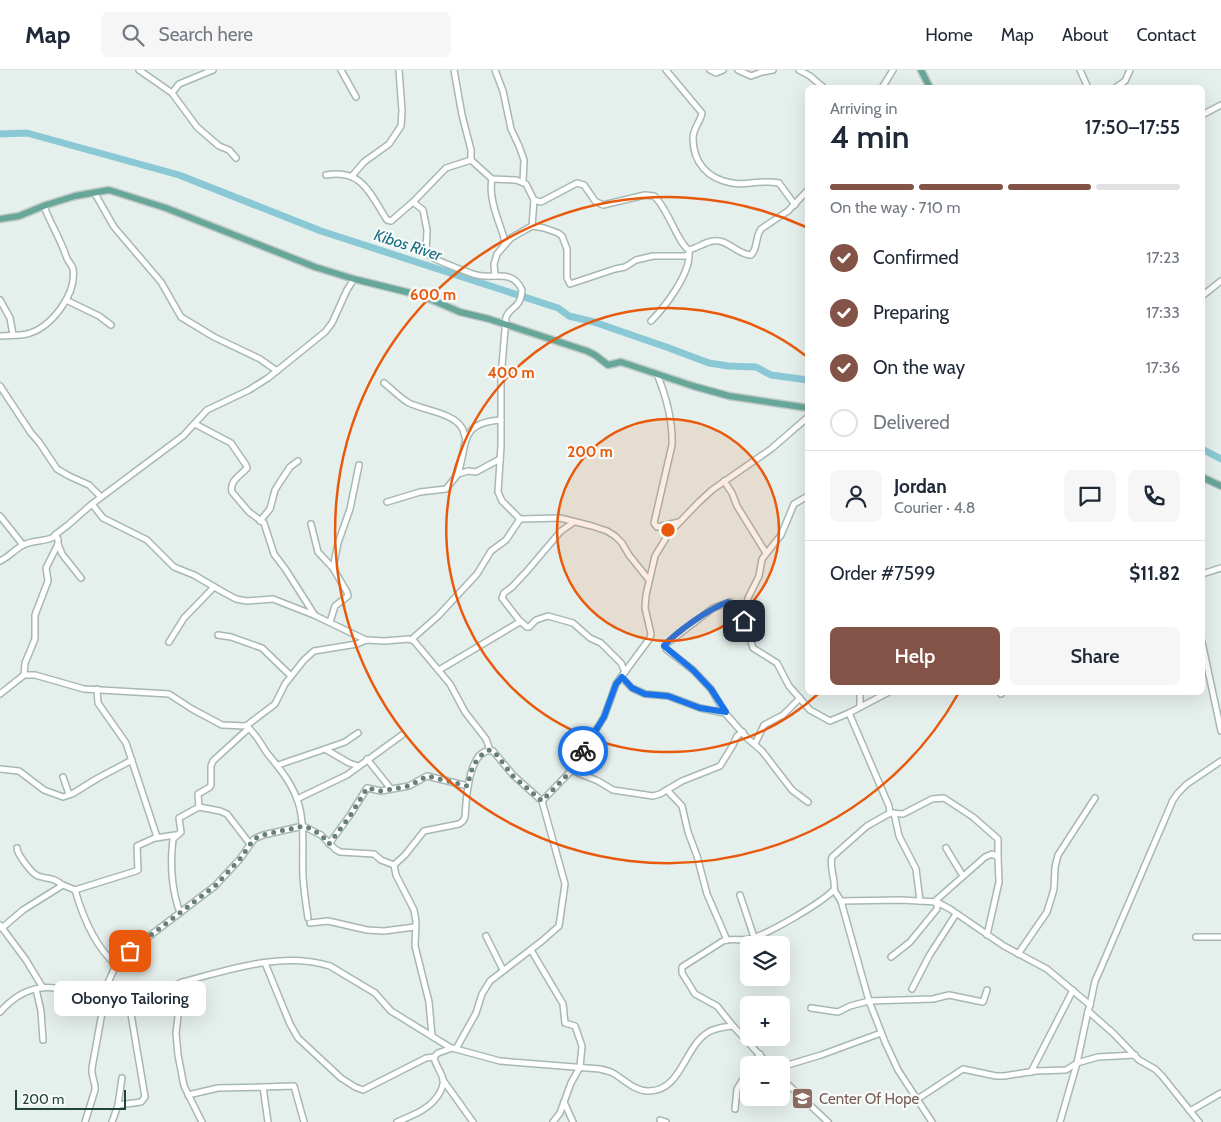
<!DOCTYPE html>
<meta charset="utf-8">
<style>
:root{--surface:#fff;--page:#f6f6f7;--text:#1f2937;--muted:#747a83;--line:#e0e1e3;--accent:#825346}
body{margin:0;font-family:Cabin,sans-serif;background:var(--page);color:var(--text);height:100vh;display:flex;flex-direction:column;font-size:19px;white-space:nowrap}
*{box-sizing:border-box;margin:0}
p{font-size:16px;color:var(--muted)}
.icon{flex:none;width:28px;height:28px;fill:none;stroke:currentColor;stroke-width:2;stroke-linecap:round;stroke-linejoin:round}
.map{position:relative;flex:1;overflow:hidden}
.side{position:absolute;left:805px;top:15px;width:400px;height:610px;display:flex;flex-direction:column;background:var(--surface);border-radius:8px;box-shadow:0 5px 20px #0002}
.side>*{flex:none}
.buttons{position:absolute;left:740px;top:866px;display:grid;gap:10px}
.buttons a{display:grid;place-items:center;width:50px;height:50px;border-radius:8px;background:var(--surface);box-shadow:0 5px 20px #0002;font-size:25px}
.scale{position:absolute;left:15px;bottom:12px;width:111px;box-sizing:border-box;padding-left:5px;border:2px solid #23423b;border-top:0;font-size:14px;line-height:18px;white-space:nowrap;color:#23423b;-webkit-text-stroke:4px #f6fbf9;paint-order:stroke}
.pin{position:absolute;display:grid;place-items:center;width:42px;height:42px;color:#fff;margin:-21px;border-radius:10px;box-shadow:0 2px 8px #0006}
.courier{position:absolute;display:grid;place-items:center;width:50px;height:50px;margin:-25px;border:4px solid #1a73e8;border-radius:50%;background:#fff;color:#222;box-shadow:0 1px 6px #0007}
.bubble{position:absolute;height:35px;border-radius:8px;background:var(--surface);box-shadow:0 5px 20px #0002;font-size:16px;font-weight:600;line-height:35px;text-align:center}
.headline em{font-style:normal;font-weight:600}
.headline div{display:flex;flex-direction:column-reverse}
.headline{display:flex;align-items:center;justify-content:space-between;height:85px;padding:0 25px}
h1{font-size:32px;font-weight:600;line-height:38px}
.bar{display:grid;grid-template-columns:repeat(4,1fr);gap:8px 5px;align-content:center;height:60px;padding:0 25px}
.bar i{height:6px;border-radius:4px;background:var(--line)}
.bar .on{background:var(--accent)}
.bar p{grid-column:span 4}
.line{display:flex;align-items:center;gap:12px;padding:0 25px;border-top:1px solid var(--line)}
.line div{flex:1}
.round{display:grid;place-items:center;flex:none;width:52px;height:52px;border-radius:8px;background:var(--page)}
ol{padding:0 25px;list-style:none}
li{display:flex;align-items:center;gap:15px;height:55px}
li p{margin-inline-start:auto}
li .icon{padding:5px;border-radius:50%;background:var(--accent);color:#fff;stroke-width:4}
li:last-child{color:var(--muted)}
li i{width:28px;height:28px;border:2px solid var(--line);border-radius:50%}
.action{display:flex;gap:10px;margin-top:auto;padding:10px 25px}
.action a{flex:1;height:58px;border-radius:8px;background:var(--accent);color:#fff;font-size:20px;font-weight:600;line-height:58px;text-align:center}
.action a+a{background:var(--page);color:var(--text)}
header{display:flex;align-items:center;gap:30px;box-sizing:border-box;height:70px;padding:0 25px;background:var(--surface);border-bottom:1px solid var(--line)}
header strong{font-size:24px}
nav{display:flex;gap:28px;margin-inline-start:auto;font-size:18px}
.search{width:350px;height:45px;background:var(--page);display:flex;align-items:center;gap:12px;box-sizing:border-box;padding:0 18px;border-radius:8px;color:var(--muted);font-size:19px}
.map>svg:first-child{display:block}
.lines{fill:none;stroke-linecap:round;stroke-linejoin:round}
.river{stroke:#8bc8d6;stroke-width:7}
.minor-casing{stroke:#a7b8b3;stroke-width:8}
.major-casing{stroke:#c1cac8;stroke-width:9}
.minor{stroke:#fff;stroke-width:5}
.major{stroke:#67a799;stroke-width:6}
.done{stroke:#677f79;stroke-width:5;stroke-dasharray:0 9}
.route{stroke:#1a73e8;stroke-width:6}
.ring{fill:none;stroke:#e8590c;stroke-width:2.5}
.labels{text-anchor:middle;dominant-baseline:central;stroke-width:4.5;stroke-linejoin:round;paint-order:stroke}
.education-label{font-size:15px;fill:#785e54;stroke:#f6fbf9;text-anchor:start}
.water-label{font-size:16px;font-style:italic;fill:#186d83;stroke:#f6fbf9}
.centre{fill:#e8590c;stroke:#f6fbf9;stroke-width:2.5}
.ring-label{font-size:15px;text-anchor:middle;font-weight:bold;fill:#e8590c;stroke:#f6fbf9;stroke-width:4.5;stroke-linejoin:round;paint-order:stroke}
</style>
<header>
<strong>Map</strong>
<div class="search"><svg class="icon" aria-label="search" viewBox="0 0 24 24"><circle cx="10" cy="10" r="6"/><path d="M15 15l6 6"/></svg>Search here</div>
<nav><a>Home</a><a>Map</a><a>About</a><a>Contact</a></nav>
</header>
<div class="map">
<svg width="1221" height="1052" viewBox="0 0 1221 1052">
<rect width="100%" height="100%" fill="#e5efeb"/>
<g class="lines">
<!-- river -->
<g class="river">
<polyline points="0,64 27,63 179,105 321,161 558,238 569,246 594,252 669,278 709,293 728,296 756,297 771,305 808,310"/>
<polyline points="1202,379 1221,389"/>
</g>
<defs>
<g id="minor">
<polyline points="139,0 172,23 197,57 219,76 229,80 236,88"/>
<polyline points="341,0 356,27"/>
<polyline points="454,0 462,45 471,80 471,90"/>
<polyline points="495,0 503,21 511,59 519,76 524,90 523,112"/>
<path d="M666,0L702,43C701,51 693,58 693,68C693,93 708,109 732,113C747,116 761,109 779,113L795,135"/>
<polyline points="710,0 716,3 723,0"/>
<polyline points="738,0 751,6 762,2 773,0"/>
<polyline points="799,0 810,6 824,18"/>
<polyline points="1080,0 1088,18"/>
<polyline points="882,18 893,0"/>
<polyline points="1115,18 1125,11 1130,0"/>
<polyline points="172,23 179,14 213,0"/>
<polyline points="1202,45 1221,35"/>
<path d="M326,105C362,98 370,124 387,150L391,151L413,132L446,98L471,90L492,109L516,110L526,114L534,130L532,156"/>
<polyline points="352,106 364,92 389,74 401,56 402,41 399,0"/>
<path d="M492,109C488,128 499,151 504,168V174"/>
<polyline points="94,122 114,157 161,212 181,247 214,267 260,289 277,301"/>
<path d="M534,130L541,132L577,113L584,115L595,131L603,135L645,125L654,126C668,138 678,174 689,180"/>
<path d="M413,132L423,140L427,160L426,181L430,186C439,192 462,200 473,204C491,211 512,197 522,220C520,240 511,235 506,247L501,308V376L498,422L502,431L520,449L560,448L592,456L607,461L615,466L622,473L629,485L649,510"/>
<path d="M495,206L494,194L497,184L511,168L532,156L544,158L558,163L562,166L567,179V208L570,214L615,199L625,197L636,190L653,186H685L689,184V180C697,178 705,172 713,171C727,168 737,185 751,185C758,179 755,167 761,159L788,141L808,120"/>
<polyline points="1202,226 1221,211"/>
<polyline points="0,230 10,248 13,265"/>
<polyline points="66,230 99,246 111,255"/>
<path d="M651,251C665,237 690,204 689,184"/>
<path d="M0,266C9,265 18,266 27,264C51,258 77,224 73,199C72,194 67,191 66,186C60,168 50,153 44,136"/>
<path d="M657,304C666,326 673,350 672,375L654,453L657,457L679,452"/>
<path d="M384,313C392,319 400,328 409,333C423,340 454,343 462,358C464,361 464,366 466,369"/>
<polyline points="0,316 31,363 39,372 57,399 69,406 89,415 101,427"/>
<path d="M195,354L231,373L246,395L247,398C240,406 229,411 232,422L249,442L264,453L274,484L286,500L314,544"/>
<path d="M458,404C468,372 459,353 501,350"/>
<polyline points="724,411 732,423 737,436 766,483"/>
<polyline points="387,432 420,422 446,419 458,404 468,401 476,402 500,389"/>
<polyline points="92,434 103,448 147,470 174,497 194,505 223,522 236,529 247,531 273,529 314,545 366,570"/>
<polyline points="0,446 23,475"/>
<polyline points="260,451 270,439 275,420 280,412 290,397 298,391"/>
<polyline points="574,452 561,461 527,501 512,517 504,523 502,528 519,550 527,557 529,557 536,550 548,546 573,553 590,568 601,573 621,593 625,602"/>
<polyline points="311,454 318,482 333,498 347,522 348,526 335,536 330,552"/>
<polyline points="58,474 62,484 81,508"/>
<path d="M0,491C9,487 14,480 23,475C33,470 44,472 54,467L55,465L68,455L92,434L183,366L207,340L249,320L268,308L325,262L332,253L347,220L354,209"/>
<polyline points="333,498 338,473 350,439 359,395"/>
<polyline points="1202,504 1221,498"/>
<polyline points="744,550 748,528 759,506 762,489 781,465 794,434 808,426"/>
<polyline points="218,565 231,567 262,578 291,606"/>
<polyline points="412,569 438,546 477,504 491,481 506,470 520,449"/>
<polyline points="169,572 184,548 214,517"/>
<polyline points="1202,572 1221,661"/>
<polyline points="439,600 518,553"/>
<polyline points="24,605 25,593 35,569 35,545 48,511 46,498 58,474 58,469 55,465"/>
<polyline points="621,607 632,618 645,624 668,626 700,638 725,643"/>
<polyline points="1001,622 1001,624"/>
<polyline points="0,624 24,605 35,605 84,619 169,624 192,639 222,655 246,656 275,634 285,614 304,590 314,581 357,574 366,570 384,571 409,569 414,571 450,614 465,642 486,669 490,680"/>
<polyline points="860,637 860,622"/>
<path d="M246,656C257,664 260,673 267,683C280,699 293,714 299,735C305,758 302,783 303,807C304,821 306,835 308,848"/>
<polyline points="755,674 764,655 783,645 800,628"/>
<polyline points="325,679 345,672 358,663"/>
<polyline points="367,689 391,719"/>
<polyline points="278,695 325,679 349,693 358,696"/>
<polyline points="0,699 19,701 44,720 63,727 72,724 98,708 132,690"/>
<polyline points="571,700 598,711 613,720 653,726 660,724 682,711 720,696 733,675 737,666 743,662"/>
<polyline points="63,707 69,724"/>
<polyline points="667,720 682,736 688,762 697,786 707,824 727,870"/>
<polyline points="297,729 347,705 402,665"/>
<polyline points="808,732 792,720 762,681 747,668 725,643 711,619 693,600 666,579 665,575 713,538 730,532 742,544 753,578 777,593 789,616 810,640 830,651 849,643"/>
<polyline points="199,737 198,724 210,717 211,715 211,696 213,691 249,658"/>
<polyline points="890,743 903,744 932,729 944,728 973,747 998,769 998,787"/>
<polyline points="894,743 899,766 916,799 920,831"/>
<polyline points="156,768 175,765"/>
<polyline points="329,774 350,745 367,718 381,721 409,716 427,706 468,716"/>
<path d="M17,778C17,784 32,804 38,806C50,810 50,806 63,815"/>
<polyline points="946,778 963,806"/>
<path d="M75,820C83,848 95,876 116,895"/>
<polyline points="834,820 841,831 869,931 885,972 898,1000 932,1052"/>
<polyline points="740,825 754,867"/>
<polyline points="841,831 901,830 937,832 950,839 1004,876 1047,899 1090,935 1088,941 1113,963 1139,990 1155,999 1162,1006 1199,1052"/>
<polyline points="934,832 985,787 992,784 998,787 999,812 987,865"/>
<path d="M180,843C171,818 170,794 173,769L181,762L179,748L199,737L220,741L227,744L250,774"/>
<polyline points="310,853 328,851 367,860 384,861 415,857"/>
<polyline points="0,855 26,890 43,918"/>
<polyline points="2,858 23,840 63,815 75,820 136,801 138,800 137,776 157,767 126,673 98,633 97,619"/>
<polyline points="486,866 503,900"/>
<polyline points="1196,867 1221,867"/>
<polyline points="531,880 563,934 565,953 575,956 582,976 580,997 571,1013 560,1043 553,1052"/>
<polyline points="1018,884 1047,842 1054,819 1055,797 1058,785 1095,728"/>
<polyline points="891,887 910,872 937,839 937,832"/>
<path d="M265,893L290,954L298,968L341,1008L355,1017L363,1020L426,988L434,987L438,983L452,978L500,991L600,999C604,1000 608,1001 611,1002C623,1008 635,1022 649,1021C681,1021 684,978 707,963C714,958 724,957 733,956"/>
<polyline points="36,919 41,941 43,970"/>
<polyline points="912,919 929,886 956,844"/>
<polyline points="1090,935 1095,911 1100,900 1173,730 1178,723 1187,714 1221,691"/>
<polyline points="811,938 838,942 850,936 869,931 933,929 949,925 983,932 987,920"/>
<path d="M0,942C14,926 32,915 55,918C60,919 64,922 69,923C82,924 96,919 107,915"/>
<path d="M432,966L429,932L415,876L416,851L414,840L396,805L394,795L405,785L424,761L459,754L463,751L465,747C466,732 468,676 493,681L513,705L542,731L570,702L604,647L616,614L650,568L651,564L645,538L646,525L655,486L669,463L699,432L712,420L771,379L808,347"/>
<polyline points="456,979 476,943 482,924 490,911 542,871 559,856 565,814 542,731"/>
<polyline points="752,995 760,984"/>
<path d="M769,995L733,956L717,936L695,924L682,903V897L723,871C732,868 741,871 750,869C770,863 818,835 834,820C836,809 829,799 832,787L867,756L890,743L889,736L849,643L889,622"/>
<polyline points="781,997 821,985 881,963"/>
<polyline points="1031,1002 1073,920"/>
<polyline points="781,1008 828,1052"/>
<polyline points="443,1010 473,1052"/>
<polyline points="263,1017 294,1016 304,1052"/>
<polyline points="188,1025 218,1018 263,1017 268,1052"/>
<polyline points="916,1030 963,999 996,1006 1004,1006 1036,1001 1066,1000 1077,993 1098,987 1135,985"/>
<polyline points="564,1032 573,1052"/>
<polyline points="118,1035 141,1032 145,1027 131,944"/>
<polyline points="735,1039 737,1019 749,1000"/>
<polyline points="1190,1041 1221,1023"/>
<polyline points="660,1050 666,1052"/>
<path d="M85,1052L95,1020C96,1012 91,1008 92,998L107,915L116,895L139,874L215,816L240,789L254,769L263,765L303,756L321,765L335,779L340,782L374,784L381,790L394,795"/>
<polyline points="112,1052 118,1035 122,1008"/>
<path d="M202,1052L184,1016L178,985L176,963L178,946L174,921L176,915L182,912C229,900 282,881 330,896L375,923L391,941L451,978"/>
<path d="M397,1052C413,1045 429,1040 439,1024C442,1019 444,1014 443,1009C441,1001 435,995 434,987"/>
<polyline points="1060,1052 1077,993 1088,941"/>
</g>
<g id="major">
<polyline points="921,0 930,18"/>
<polyline points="0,149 19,146 46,135 75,126 109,120 166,138 315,197 354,209 423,226 460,242 489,249 587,281 595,285 608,295 621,292 693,316 729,326 808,338"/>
<polyline points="1202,407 1221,416"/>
</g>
</defs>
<!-- minor casing -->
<use href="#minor" class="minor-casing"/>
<!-- major casing -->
<use href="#major" class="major-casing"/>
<!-- minor -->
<use href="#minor" class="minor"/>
<!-- major -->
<use href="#major" class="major"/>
</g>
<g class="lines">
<!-- done -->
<path class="done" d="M130,881L215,816L240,789L254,769L263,765L303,756C313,759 323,765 329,774L350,746L367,718L381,721L409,716L427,706L468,716C470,701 475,686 490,680L496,684L513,706L542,731L570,702L583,681"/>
<!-- route -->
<path class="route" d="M583,681L604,647L616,614L622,607L632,618L645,624L668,626L700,638L726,642L711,619L693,600L664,576C676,562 710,538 728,532L738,539L744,551"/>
</g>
<!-- distance rings -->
<circle cx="668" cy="460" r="111" fill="#e8590c" fill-opacity=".12"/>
<g class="ring">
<circle cx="668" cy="460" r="111"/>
<path d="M818 624A222 222 0 1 1 806 286"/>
<path d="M958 624A333 333 0 1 1 806 157"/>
</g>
<!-- icons -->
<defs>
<symbol id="school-square" viewBox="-11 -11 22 22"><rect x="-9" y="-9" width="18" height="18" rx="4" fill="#8d6e63" stroke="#f6fbf9"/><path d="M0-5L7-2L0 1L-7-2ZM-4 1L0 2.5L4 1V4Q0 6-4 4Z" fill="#fff"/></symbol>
</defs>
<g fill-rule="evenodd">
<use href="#school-square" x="790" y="1016" width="25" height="25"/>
</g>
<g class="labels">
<!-- education labels -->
<g class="education-label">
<text x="819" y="1029">Center Of Hope</text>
</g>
<!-- water labels -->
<g class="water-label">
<text transform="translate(408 175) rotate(18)">Kibos River</text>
</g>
</g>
<circle cx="668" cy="460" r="8" class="centre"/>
<g class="ring-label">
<text x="433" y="230">600 m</text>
<text x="511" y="308">400 m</text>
<text x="590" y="387">200 m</text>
</g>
</svg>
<div class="buttons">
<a><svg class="icon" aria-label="layers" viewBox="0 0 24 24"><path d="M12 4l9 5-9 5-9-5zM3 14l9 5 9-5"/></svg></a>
<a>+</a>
<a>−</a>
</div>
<div class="scale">200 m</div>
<div class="pin" style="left:130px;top:881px;background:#ea580c"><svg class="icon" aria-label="bag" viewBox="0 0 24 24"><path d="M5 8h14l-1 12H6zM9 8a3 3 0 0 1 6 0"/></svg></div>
<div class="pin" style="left:744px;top:551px;background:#1f2937"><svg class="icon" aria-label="home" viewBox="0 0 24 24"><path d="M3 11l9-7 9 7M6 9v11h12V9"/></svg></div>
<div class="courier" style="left:583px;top:681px"><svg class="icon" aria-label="bike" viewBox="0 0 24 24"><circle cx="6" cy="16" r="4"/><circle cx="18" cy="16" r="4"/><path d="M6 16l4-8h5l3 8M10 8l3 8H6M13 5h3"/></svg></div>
<div class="bubble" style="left:54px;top:911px;width:152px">Obonyo Tailoring</div>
<section class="side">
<div class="headline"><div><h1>4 min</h1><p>Arriving in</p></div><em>17:50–17:55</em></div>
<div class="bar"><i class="on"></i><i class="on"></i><i class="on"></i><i></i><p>On the way · 710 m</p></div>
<ol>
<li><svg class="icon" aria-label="check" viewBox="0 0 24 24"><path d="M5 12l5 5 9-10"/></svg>Confirmed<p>17:23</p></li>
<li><svg class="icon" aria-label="check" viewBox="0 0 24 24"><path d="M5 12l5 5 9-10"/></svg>Preparing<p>17:33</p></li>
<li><svg class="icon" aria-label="check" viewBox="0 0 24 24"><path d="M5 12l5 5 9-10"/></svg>On the way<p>17:36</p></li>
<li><i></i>Delivered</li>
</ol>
<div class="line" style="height:90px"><a class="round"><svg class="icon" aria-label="person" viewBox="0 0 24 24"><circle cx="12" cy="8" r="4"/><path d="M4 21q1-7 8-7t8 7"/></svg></a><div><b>Jordan</b><p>Courier · 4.8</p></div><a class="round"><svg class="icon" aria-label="chat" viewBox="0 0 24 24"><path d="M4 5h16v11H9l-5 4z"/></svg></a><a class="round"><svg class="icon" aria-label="phone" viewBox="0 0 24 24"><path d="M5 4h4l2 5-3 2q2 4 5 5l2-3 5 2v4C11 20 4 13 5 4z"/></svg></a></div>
<div class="line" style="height:65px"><div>Order #7599</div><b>$11.82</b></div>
<div class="action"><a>Help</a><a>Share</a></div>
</section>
</div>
